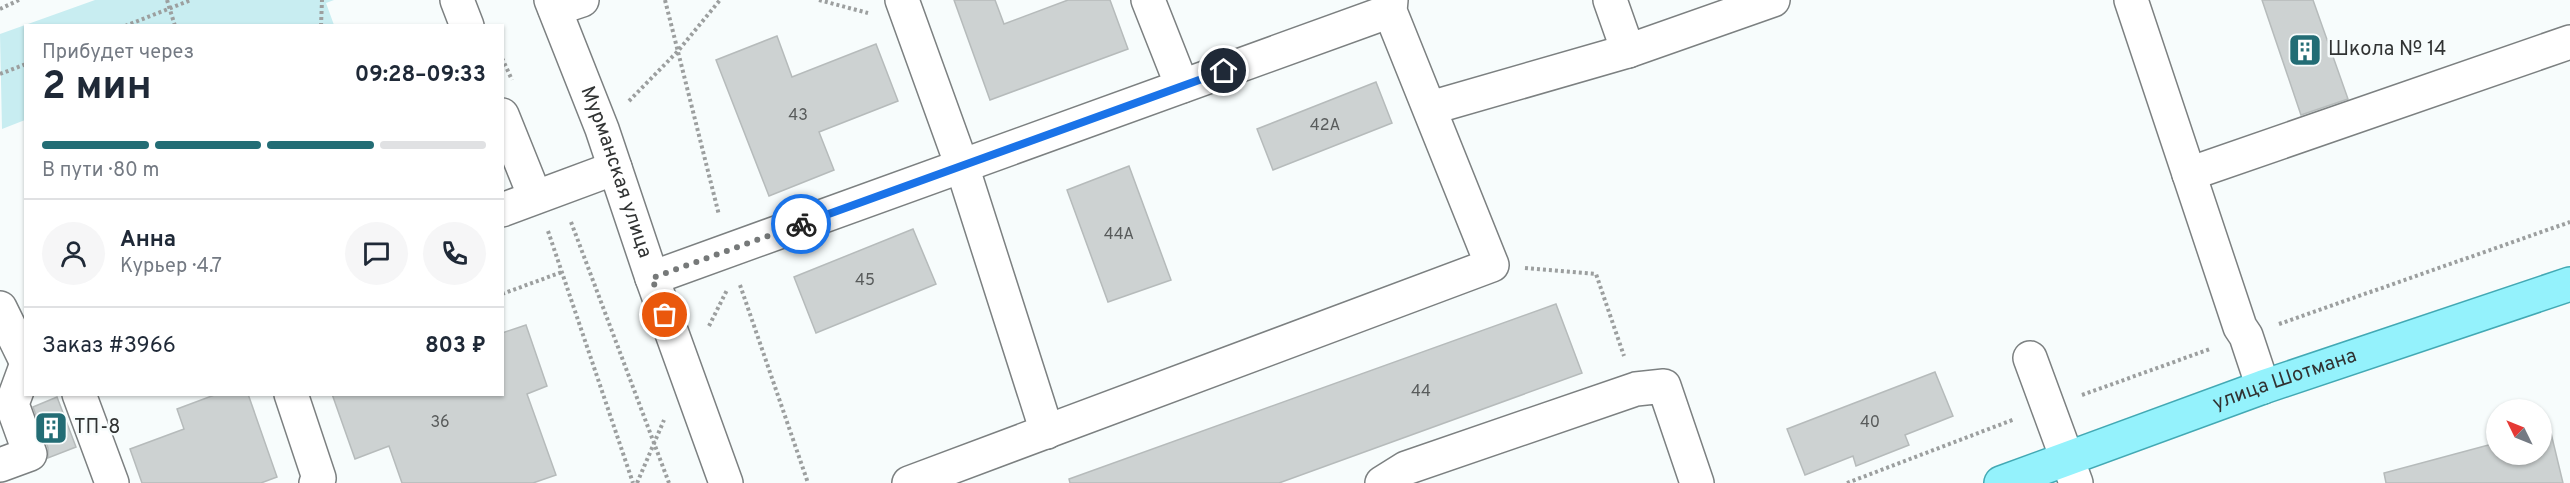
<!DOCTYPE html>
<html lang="ru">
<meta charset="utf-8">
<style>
:root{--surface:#fff;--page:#f6f6f7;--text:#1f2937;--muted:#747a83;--line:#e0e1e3;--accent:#236d75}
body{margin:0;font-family:Overpass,sans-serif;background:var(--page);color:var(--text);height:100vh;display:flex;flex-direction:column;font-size:22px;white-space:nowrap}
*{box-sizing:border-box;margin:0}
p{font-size:20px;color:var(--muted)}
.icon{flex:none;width:33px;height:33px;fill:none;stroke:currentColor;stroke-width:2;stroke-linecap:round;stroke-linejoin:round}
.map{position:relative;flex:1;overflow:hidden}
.details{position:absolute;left:24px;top:24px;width:480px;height:372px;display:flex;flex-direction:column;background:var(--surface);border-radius:0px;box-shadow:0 2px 4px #0004}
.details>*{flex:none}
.needle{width:39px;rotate:313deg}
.buttons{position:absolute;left:2486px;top:399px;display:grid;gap:12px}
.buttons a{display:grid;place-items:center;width:66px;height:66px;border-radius:50%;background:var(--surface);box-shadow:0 2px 4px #0004;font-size:30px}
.pin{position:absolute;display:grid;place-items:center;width:51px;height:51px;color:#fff;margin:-26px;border:3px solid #fff;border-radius:50%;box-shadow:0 2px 6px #0007}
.courier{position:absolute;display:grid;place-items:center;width:60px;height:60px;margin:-30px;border:4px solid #1a73e8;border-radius:50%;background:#fff;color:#222;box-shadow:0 2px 8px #0007}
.headline em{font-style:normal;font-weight:700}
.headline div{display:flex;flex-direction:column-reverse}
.headline{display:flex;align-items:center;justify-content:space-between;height:102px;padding:0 18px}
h1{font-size:39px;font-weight:700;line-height:45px}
.bar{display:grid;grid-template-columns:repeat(4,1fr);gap:9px 6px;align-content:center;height:72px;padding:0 18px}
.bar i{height:8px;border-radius:4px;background:var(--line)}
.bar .current{background:var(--accent)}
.bar p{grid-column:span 4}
.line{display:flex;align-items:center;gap:15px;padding:0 18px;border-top:2px solid var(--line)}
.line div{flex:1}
.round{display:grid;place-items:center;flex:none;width:63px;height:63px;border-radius:32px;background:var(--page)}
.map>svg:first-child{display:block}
.green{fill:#c8edf1}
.building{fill:#cdd2d2;stroke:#b6bbbb;stroke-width:1.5}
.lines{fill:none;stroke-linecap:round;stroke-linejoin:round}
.minor-casing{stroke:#7c8081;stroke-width:36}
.major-casing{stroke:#43a9b4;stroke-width:36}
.path{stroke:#9c9f9f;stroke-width:4;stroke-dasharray:3 3;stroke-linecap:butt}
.minor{stroke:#fff;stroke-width:33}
.major{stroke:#94f2fc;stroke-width:33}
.done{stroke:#767979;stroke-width:6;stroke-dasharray:0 10.8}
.route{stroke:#1a73e8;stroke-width:8}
.labels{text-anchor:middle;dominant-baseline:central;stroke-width:5;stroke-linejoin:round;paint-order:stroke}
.number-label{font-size:16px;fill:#585b5b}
.poi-label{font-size:20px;fill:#313333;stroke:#f7fcfc;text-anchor:start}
.street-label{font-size:20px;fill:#313333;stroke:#f7fcfc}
</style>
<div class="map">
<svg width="2570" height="483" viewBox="0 0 2570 483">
<rect width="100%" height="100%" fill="#f7fcfc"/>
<!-- green -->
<polygon class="green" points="95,0 334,0 326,3 334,25 26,26 25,120 2,129 0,34"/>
<!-- building -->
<g class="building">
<polygon points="954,0 995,0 1004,24 1068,0 1110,0 1128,49 990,100"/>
<polygon points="2262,0 2313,0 2348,99 2301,115"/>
<polygon points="777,36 792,77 876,44 898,101 819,132 834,170 769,196 716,60"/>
<polygon points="1376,82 1392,123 1273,170 1257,129"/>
<polygon points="1129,166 1171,280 1108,302 1067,190"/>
<polygon points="913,229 936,284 816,333 794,277"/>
<polygon points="1556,304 1582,373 1279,483 1070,483 1069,479"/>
<polygon points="526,325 547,386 527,394 556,475 533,483 402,483 389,446 355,459 332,394 502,394 502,333"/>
<polygon points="1935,372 1953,416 1905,435 1909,445 1856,466 1853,456 1805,475 1787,429"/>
<polygon points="217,394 248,394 277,477 261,483 142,483 130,449 184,429 177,409"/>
<polygon points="57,397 76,447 48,458 48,448 33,407"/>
<polygon points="2550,429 2563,483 2386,483 2384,473 2496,443 2496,454 2541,454 2541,431"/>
</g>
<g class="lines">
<defs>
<g id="minor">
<polyline points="457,0 467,26"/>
<path id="s1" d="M551,0L602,129L652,278L726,483"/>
<polyline points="902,0 962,166 1047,432"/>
<polyline points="1148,0 1182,86"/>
<polyline points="1610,0 1628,51"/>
<polyline points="2131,0 2240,327 2246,336 2263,387"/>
<polyline points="555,9 582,0"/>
<polyline points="1430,108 1628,51 1773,0"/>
<polyline points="502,115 535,197"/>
<polyline points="2189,174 2570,42"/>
<polyline points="502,210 615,168"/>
<polyline points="652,278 1390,11"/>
<polyline points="0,308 26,361"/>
<polyline points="2030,358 2076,483"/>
<polyline points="79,394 112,483"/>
<polyline points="291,394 319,478 316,483"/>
<polyline points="0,465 30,454 12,404 26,366"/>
<polyline points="909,483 1492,265 1390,11 1391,0"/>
<polyline points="1382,483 1406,468 1636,389 1664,386 1697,483"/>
</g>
<g id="major">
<path id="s2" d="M2001,483L2263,387L2570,284"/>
</g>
</defs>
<!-- minor casing -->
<use href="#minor" class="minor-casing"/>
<!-- major casing -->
<use href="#major" class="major-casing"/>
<!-- path -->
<g class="path">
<polyline points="167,0 175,26"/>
<polyline points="665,0 719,215"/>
<polyline points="819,0 868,13"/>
<polyline points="0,9 19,0"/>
<polyline points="125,26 191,0"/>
<polyline points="321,26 322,0"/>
<polyline points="502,58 512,80"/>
<polyline points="0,74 26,64"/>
<polyline points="629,101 678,51 720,0"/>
<polyline points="571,222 669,483"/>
<polyline points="548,231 633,483"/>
<polyline points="1525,268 1596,274 1624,356"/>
<polyline points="740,285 808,483"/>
<polyline points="502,294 562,272"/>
<polyline points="2279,324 2570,222"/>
<polyline points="709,326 727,290"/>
<polyline points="2082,395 2210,349"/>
<polyline points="637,483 664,420"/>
<polyline points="1847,483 2015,419"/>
</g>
<!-- minor -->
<use href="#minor" class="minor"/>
<!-- major -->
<use href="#major" class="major"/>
</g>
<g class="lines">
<!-- done -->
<polyline class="done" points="665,315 652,278 801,224"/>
<!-- route -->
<polyline class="route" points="801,224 1224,71"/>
</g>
<!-- icons -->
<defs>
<symbol id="building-square" viewBox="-11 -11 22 22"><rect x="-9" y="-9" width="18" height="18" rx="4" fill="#236d75" stroke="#f7fcfc"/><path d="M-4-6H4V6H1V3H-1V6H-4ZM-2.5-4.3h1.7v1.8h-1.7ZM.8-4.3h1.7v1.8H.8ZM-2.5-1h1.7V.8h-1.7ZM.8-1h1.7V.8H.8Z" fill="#fff"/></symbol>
</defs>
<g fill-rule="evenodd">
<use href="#building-square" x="2286" y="31" width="38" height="38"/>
<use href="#building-square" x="32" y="409" width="38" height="38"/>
</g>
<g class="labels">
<!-- number labels -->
<g class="number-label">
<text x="798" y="116">43</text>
<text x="1325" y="126">42А</text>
<text x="1119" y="235">44А</text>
<text x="865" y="281">45</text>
<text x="1421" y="392">44</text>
<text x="440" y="423">36</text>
<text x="1870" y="423">40</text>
</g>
<!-- poi labels -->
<g class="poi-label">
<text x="2328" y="50">Школа № 14</text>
<text x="74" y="428">ТП-8</text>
</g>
<!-- street labels -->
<g class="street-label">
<text stroke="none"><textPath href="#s1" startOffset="184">Мурманская улица</textPath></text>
<text stroke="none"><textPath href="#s2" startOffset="302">улица Шотмана</textPath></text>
</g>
</g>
</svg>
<div class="buttons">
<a><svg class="needle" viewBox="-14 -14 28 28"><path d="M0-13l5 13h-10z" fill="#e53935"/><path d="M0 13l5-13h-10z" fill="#747a83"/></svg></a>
</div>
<div class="pin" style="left:665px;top:315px;background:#ea580c"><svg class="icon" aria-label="bag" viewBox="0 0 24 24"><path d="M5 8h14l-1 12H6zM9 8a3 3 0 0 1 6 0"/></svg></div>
<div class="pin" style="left:1224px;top:71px;background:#1f2937"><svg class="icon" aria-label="home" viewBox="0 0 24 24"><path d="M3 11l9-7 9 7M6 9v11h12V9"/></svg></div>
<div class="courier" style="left:801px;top:224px"><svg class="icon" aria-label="bike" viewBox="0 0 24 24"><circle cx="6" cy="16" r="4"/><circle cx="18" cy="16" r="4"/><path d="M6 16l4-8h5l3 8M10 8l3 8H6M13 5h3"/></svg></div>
<section class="details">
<div class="headline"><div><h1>2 мин</h1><p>Прибудет через</p></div><em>09:28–09:33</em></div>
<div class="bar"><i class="current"></i><i class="current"></i><i class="current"></i><i></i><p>В пути · 80 m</p></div>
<div class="line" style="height:108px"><a class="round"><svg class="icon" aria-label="person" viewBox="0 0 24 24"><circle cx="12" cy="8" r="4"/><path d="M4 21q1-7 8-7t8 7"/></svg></a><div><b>Анна</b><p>Курьер · 4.7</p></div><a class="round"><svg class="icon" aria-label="chat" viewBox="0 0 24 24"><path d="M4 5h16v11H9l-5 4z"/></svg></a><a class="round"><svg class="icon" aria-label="phone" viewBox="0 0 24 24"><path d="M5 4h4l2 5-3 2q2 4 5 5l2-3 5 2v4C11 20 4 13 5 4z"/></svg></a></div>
<div class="line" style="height:78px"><div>Заказ #3966</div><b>803 ₽</b></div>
</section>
</div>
